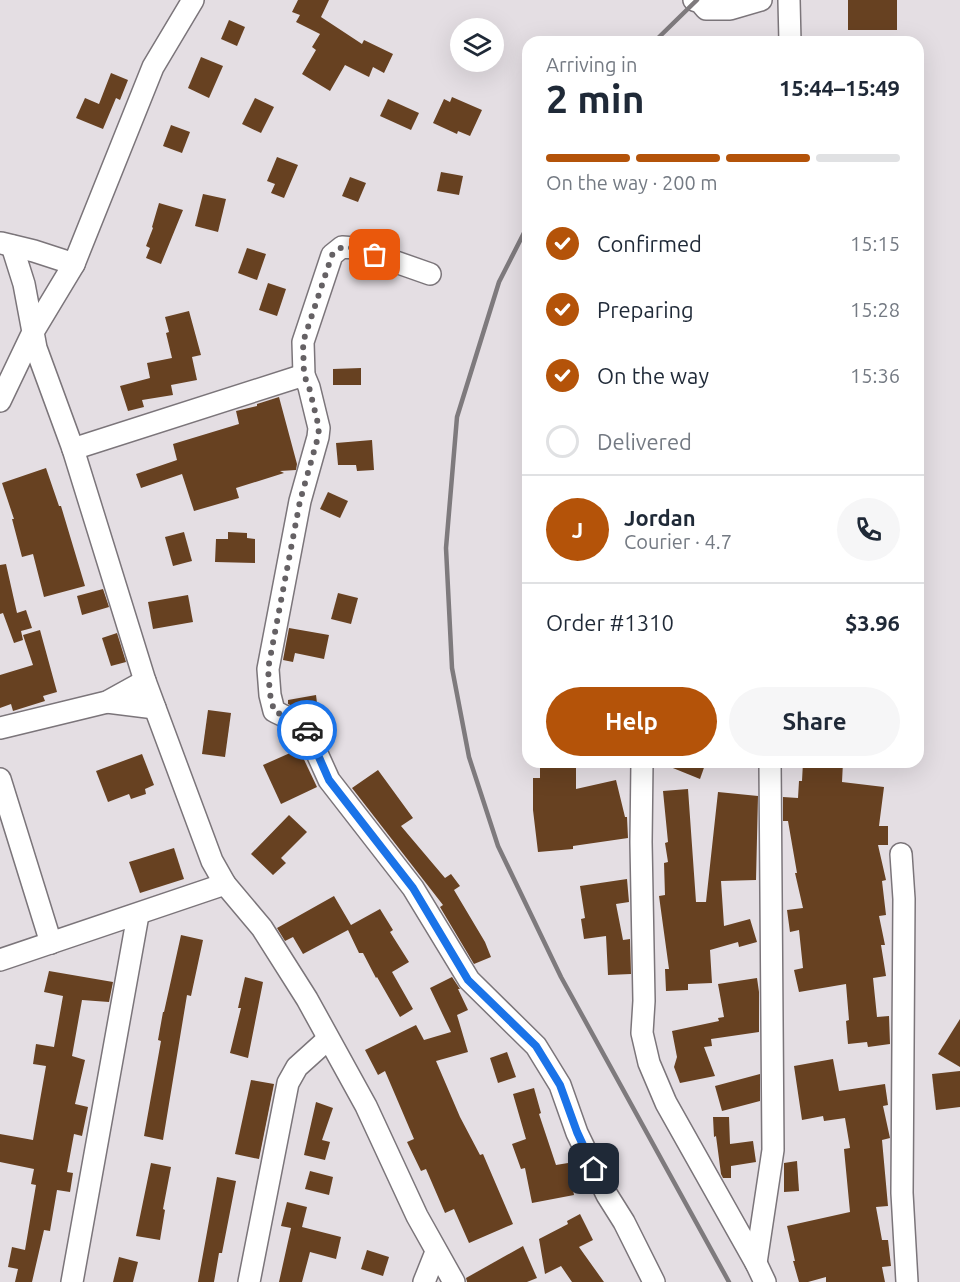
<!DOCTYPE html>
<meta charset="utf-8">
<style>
:root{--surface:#fff;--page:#f6f6f7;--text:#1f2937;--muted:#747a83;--line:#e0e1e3;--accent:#b45309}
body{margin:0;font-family:Ubuntu,sans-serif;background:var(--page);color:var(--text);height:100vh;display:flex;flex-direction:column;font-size:22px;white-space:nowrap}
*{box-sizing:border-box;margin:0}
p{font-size:20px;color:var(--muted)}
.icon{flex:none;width:33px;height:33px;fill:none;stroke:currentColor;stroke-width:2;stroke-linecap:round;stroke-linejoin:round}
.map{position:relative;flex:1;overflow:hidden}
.details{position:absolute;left:522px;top:36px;width:402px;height:732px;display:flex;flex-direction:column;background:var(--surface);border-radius:18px;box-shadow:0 6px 24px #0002}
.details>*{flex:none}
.buttons{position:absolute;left:450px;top:18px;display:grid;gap:12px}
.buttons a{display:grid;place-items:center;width:54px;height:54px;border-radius:50%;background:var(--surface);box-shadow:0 6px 24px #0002;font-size:30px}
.pin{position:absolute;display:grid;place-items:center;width:51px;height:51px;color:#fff;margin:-26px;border-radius:12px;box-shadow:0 3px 9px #0006}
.courier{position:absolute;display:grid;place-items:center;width:60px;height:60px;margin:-30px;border:4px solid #1a73e8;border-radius:50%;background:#fff;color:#222;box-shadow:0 2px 8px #0007}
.overview em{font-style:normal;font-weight:600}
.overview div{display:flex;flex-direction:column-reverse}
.overview{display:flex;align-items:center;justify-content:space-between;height:102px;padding:0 24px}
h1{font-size:39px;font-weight:600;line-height:45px}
.bar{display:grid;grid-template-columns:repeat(4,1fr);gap:9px 6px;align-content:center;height:72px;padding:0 24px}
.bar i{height:8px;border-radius:4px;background:var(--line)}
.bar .current{background:var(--accent)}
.bar p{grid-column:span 4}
.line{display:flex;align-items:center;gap:15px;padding:0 24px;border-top:2px solid var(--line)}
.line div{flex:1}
.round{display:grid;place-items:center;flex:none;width:63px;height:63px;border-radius:32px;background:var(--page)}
ol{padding:0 24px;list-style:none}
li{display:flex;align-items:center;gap:18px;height:66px}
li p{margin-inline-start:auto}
li .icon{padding:6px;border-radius:50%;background:var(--accent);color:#fff;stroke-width:4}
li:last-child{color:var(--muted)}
li i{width:33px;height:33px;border:3px solid var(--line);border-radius:50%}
.primary-button{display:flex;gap:12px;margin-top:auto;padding:12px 24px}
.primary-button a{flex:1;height:69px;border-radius:36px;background:var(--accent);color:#fff;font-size:24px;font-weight:600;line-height:69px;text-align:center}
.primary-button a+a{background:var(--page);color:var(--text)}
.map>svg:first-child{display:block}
.building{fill:#674121}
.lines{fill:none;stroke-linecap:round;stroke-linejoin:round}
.minor-casing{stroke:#7b757a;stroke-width:24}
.minor{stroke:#fff;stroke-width:21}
.rail{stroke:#7e7a7d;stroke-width:4.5}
.done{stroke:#656164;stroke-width:6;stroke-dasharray:0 10.8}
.route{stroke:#1a73e8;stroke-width:8}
</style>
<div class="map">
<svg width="960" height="1282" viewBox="0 0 960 1282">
<rect width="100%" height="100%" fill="#e4dee3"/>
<!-- building -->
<g class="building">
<polygon points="298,0 329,0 321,17 362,44 364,40 393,54 384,73 373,67 369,77 345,65 330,91 302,74 316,50 312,47 320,34 296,22 300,15 292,12"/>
<rect x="848" y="0" width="49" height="30"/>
<polygon points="229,20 245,27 237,46 221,39"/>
<polygon points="201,57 223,66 209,98 188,88"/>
<polygon points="111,73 128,80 120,100 116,98 103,129 76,118 85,98 99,104"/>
<polygon points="452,97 482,110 470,136 458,131 457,134 433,123 444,99 450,102"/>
<polygon points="255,98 274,107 261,133 242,124"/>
<polygon points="388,99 419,113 411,130 380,116"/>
<polygon points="171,125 190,132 182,153 163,146"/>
<polygon points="277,157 298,165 284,198 271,193 275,184 267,181"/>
<polygon points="441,172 463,176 459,195 437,191"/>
<polygon points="350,177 366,183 358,202 342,196"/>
<polygon points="203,194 226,199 218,232 195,226"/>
<polygon points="159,203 183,210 161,264 146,258 150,248 146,246 153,228 152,227"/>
<polygon points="247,248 266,254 257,280 238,273"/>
<polygon points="268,283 286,289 277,316 259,310"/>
<polygon points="189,311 201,355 192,357 197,380 171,385 173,395 142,400 144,407 128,411 120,386 150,378 147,363 172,358 166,333 169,332 165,317"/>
<polygon points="361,368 361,385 333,385 333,369"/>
<polygon points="279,397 297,464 296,470 280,471 284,473 236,488 239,498 194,511 182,474 141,488 136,474 177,460 173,444 239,424 236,411 257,406 257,404"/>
<polygon points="372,440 374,470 357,471 356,465 338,465 336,443"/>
<polygon points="46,468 59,506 61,506 85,586 44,597 33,554 22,557 12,519 14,519 2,483"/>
<polygon points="328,492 348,501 340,518 320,509"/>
<polygon points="184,532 192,561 173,566 165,537"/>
<polygon points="228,532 247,533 247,538 255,539 255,563 215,562 216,539 228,539"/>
<polygon points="6,564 17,613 26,610 32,628 21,631 23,640 14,643 3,613 0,614 0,565"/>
<polygon points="103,589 109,607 82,615 77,596"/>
<polygon points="338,593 358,598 351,624 331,619"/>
<polygon points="188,595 193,622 153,629 148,602"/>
<polygon points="289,628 329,635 324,659 295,653 293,662 283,660"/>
<polygon points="40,630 57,692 43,696 45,701 13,711 11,704 0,708 0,675 33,665 23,635"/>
<polygon points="117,633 126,662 111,666 102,638"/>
<polygon points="316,695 318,711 307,713 288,704 288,700"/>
<polygon points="208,710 231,713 225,757 202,754"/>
<polygon points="299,749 317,787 281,804 263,765"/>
<polygon points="142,754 154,785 145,789 146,794 131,799 129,794 108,802 96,771"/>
<polygon points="658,762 706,762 700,779"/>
<polygon points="803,762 843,762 842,782 884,787 879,826 888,826 888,845 878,845 886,880 882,881 886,915 879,916 885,945 881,945 886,976 873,978 877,1017 889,1016 890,1044 868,1047 867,1042 848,1044 846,1021 849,1020 846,984 799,992 794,970 803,968 799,930 790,932 787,910 803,908 795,873 797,873 788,821 783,821 783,797 798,798 799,781 802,781"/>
<polygon points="540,764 576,765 576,789 616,780 625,817 627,817 628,838 573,846 573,849 538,852 533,810 533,778 540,778"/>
<polygon points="378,770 413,818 401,826 445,878 451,874 460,886 454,890 485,942 491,957 474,964 440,907 443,905 352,788"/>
<polygon points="688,789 696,902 706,902 718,792 758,796 756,880 721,881 724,926 750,919 757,942 739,947 738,942 710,950 712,983 688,984 688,990 666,991 665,969 669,969 659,896 665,895 664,863 668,862 665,843 668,842 663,791"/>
<polygon points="289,815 307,832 281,858 286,863 273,875 251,854"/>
<polygon points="174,848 184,879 140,893 129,862"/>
<polygon points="627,879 629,902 616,904 623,940 630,939 631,974 608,975 606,936 584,939 581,919 585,918 580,886"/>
<polygon points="334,896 351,925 380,909 393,930 390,932 409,962 392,972 413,1009 400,1017 377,977 376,978 363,953 359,953 348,930 303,954 293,937 285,941 277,928"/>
<polygon points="181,935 203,940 191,996 187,995 163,1140 144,1136 161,1041 158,1040 163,1012 164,1012"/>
<polygon points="49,971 113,982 109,1002 82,1000 72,1056 85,1060 75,1104 88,1107 82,1136 74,1134 67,1172 73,1173 70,1192 57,1190 50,1231 44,1230 32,1282 15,1282 18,1269 8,1267 12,1247 25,1250 36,1185 31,1184 34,1169 0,1162 0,1134 33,1140 46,1066 33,1064 36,1044 54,1047 63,996 44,992"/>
<polygon points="245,977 263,982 248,1058 230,1053 241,1008 238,1008"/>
<polygon points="452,977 460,989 458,989 468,1010 457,1015 468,1052 436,1061 460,1117 480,1155 483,1154 513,1224 469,1243 454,1209 445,1213 426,1169 421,1171 407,1142 414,1139 385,1071 378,1075 365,1050 416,1025 424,1040 451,1032 430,988"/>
<polygon points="757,978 759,992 759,1032 711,1039 712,1046 704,1047 715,1076 680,1083 674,1067 677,1057 672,1031 719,1021 718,1018 724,1017 718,984"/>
<polygon points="960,1019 960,1067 938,1054"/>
<polygon points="507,1052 516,1077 498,1083 490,1058"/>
<polygon points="833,1059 839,1091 885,1084 888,1105 883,1106 890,1138 882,1140 888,1206 876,1207 882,1240 888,1240 891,1266 882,1267 885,1282 826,1282 826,1277 808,1282 799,1282 793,1261 795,1261 787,1226 850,1212 844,1149 850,1148 845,1118 824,1121 823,1116 802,1120 794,1066"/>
<polygon points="960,1071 960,1107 936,1110 932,1074"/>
<polygon points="760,1074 760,1101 722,1111 715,1086"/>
<polygon points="251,1080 274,1084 259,1159 235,1154"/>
<polygon points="534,1088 541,1113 539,1114 556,1165 568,1163 574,1195 532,1203 525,1168 521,1169 512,1144 526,1139 513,1094"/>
<polygon points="316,1102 333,1108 322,1140 330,1142 325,1160 304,1155"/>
<polygon points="713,1117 729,1117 730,1144 753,1141 756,1162 731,1166 731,1178 723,1178 721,1174 716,1136 714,1137"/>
<polygon points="797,1161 799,1191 784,1192 784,1163"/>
<polygon points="151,1163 171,1167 163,1209 165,1210 160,1240 136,1236"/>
<polygon points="310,1171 333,1177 329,1195 305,1189"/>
<polygon points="217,1177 236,1181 222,1253 219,1253 214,1282 198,1282"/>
<polygon points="287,1202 307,1207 302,1227 341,1237 336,1259 310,1252 302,1282 279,1282 291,1228 281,1226"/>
<polygon points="580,1214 593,1240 579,1247 604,1282 572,1282 561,1266 545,1274 539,1239 568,1224 567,1221"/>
<polygon points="523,1246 537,1278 527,1282 467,1282 466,1278"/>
<polygon points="367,1250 389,1257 383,1276 361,1269"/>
<polygon points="119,1257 138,1262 133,1282 113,1282"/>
</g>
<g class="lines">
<defs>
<g id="minor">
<polyline points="193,0 153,67 74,264 33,332 36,348 73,449 145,681 212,861 225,884 262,928 307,999 366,1106 417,1216 454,1282"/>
<polyline points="694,0 700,2 706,9 730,9 761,0"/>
<polyline points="789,0 790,42"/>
<polyline points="1,243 34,251 74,264"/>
<path d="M430,274L356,248L342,247L332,255L303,342L304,375L309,387L319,428L318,437L300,501L268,669L270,695L274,711C285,717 298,721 306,729L329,780L413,888L469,980L536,1046L560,1085L577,1133L607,1195L624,1222L654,1282"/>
<polyline points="0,401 33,332 24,284 12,246"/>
<polyline points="73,449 304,375"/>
<polyline points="107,702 155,708"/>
<polyline points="0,728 107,702 145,681"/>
<polyline points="642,762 641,842 644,1001 642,1033 649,1063 666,1103 756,1263 765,1282"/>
<polyline points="0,779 51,943"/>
<polyline points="901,854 904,899 902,1193 907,1282"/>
<polyline points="0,960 225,884"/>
<polyline points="756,1263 773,1150 770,762"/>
<polyline points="72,1282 138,915"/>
<polyline points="249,1282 288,1083 297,1067 328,1039"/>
<polyline points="424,1282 436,1252"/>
</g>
</defs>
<!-- minor casing -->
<use href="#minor" class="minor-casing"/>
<!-- minor -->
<use href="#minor" class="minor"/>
<!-- rail -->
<g class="rail">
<polyline points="654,42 697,0"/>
<polyline points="528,225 499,282 457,417 446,548 452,668 469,757 498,846 561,977 729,1282"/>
</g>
</g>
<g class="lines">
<!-- done -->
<path class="done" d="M307,730C298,721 285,717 274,711L270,694L268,669L300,501L318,437L319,428L309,387L304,375L303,342L332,255L342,247L356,248L375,255"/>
<!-- route -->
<polyline class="route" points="307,730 329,780 413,888 468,980 536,1046 560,1085 577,1132 594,1169"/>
</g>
</svg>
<div class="buttons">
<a><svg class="icon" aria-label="layers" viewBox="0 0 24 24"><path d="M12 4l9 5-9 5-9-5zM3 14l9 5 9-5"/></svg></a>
</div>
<div class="pin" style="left:375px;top:255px;background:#ea580c"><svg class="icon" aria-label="bag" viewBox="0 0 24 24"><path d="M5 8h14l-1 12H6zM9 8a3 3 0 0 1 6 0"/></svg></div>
<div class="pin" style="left:594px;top:1169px;background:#1f2937"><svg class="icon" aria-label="home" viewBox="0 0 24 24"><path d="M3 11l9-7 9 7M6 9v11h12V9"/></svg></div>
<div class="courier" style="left:307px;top:730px"><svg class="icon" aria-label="car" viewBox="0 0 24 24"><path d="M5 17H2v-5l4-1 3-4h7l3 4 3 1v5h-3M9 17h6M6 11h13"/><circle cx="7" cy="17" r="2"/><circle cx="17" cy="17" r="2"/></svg></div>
<section class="details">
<div class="overview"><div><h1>2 min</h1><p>Arriving in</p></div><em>15:44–15:49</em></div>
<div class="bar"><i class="current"></i><i class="current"></i><i class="current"></i><i></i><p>On the way · 200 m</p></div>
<ol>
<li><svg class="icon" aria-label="check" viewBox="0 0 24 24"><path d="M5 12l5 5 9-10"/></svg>Confirmed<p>15:15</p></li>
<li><svg class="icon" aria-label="check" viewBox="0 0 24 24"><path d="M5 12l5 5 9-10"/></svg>Preparing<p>15:28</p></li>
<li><svg class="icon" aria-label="check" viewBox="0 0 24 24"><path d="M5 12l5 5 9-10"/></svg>On the way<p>15:36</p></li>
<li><i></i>Delivered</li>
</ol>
<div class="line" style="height:108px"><b class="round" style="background:var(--accent);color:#fff">J</b><div><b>Jordan</b><p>Courier · 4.7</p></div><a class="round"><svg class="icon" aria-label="phone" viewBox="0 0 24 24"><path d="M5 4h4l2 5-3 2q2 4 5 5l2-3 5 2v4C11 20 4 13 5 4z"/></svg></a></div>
<div class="line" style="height:78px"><div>Order #1310</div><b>$3.96</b></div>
<div class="primary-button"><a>Help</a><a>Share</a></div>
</section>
</div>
